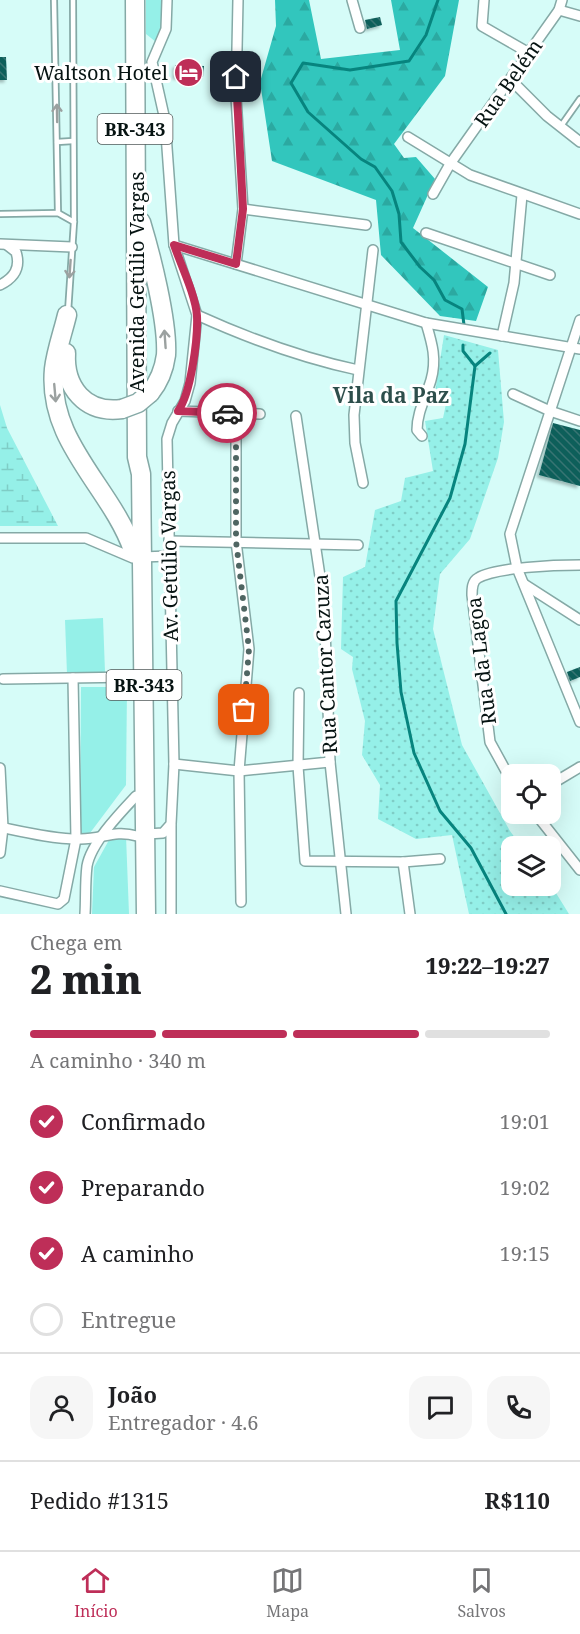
<!DOCTYPE html>
<html lang="pt">
<meta charset="utf-8">
<style>
:root{--surface:#fff;--page:#f6f6f6;--text:#202124;--muted:#757577;--line:#e0e0e0;--accent:#be2e58}
body{margin:0;font-family:"Noto Serif",serif;background:var(--page);color:var(--text);height:100vh;display:flex;flex-direction:column;font-size:22px;white-space:nowrap}
*{box-sizing:border-box;margin:0}
p{font-size:20px;color:var(--muted)}
.icon{flex:none;width:33px;height:33px;fill:none;stroke:currentColor;stroke-width:2;stroke-linecap:round;stroke-linejoin:round}
.map{position:relative;height:914px;overflow:hidden}
.details{display:flex;flex-direction:column;background:var(--surface);flex:1}
.details>*{flex:none}
.buttons{position:absolute;left:501px;top:764px;display:grid;gap:12px}
.buttons a{display:grid;place-items:center;width:60px;height:60px;border-radius:12px;background:var(--surface);box-shadow:0 6px 24px #0002;font-size:30px}
.pin{position:absolute;display:grid;place-items:center;width:51px;height:51px;color:#fff;margin:-26px;border-radius:12px;box-shadow:0 3px 9px #0006}
.courier{position:absolute;display:grid;place-items:center;width:60px;height:60px;margin:-30px;border:4px solid #be2e58;border-radius:50%;background:#fff;color:#222;box-shadow:0 2px 8px #0007}
.overview em{font-style:normal;font-weight:800}
.overview div{display:flex;flex-direction:column-reverse}
.overview{display:flex;align-items:center;justify-content:space-between;height:102px;padding:0 30px}
h1{font-size:39px;font-weight:800;line-height:45px}
.bar{display:grid;grid-template-columns:repeat(4,1fr);gap:9px 6px;align-content:center;height:72px;padding:0 30px}
.bar i{height:8px;border-radius:4px;background:var(--line)}
.bar .selected{background:var(--accent)}
.bar p{grid-column:span 4}
.line{display:flex;align-items:center;gap:15px;padding:0 30px;border-top:2px solid var(--line)}
.line div{flex:1}
.round{display:grid;place-items:center;flex:none;width:63px;height:63px;border-radius:18px;background:var(--page)}
ol{padding:0 30px;list-style:none}
li{display:flex;align-items:center;gap:18px;height:66px}
li p{margin-inline-start:auto}
li .icon{padding:6px;border-radius:50%;background:var(--accent);color:#fff;stroke-width:4}
li:last-child{color:var(--muted)}
li i{width:33px;height:33px;border:3px solid var(--line);border-radius:50%}
.tabs{display:flex;justify-content:space-around;align-items:center;height:84px;border-top:2px solid var(--line);background:var(--surface);font-size:16px;color:var(--muted)}
.tabs a{display:grid;justify-items:center;gap:3px}
.tabs .selected{color:var(--accent)}
.map>svg:first-child{display:block}
.grass{fill:url(#grass-dots)}
.forest{fill:url(#forest-firs)}
.wetland{fill:url(#wetland-marsh)}
.green{fill:#95f0e8}
.lines{fill:none;stroke-linecap:round;stroke-linejoin:round}
.stream{stroke:#07847e;stroke-width:3}
.building{fill:url(#building-back-hatch);filter:url(#shadow)}
.lane-casing{stroke:#85a9a6;stroke-width:8}
.street-casing{stroke:#85a9a6;stroke-width:12}
.highway-casing{stroke:#85a9a6;stroke-width:21}
.lane{stroke:#fff;stroke-width:4.5}
.street{stroke:#fff;stroke-width:9}
.highway{stroke:#fff;stroke-width:18}
.highway-bridge-casing{stroke:#85a9a6;stroke-width:21;stroke-linecap:butt}
.highway-bridge{stroke:#fff;stroke-width:18}
.oneway{stroke:#9ba1a0}
.done{stroke:#4f6562;stroke-width:6;stroke-dasharray:0 10.8}
.route{stroke:#be2e58;stroke-width:8}
.labels{text-anchor:middle;dominant-baseline:central;stroke-width:6;stroke-linejoin:round;paint-order:stroke}
.shield{fill:#fff;stroke:#515a59;stroke-width:1.5}
.shield-label{font-size:18px;font-weight:bold;fill:#061312}
.poi-label{font-size:20px;fill:#061312;stroke:#fff;text-anchor:end}
.street-label{font-size:20px;fill:#061312;stroke:#fff}
.neighbourhood-label{font-size:21px;font-weight:bold;fill:#2d4e4b;stroke:#fff}
</style>
<div class="map">
<svg width="580" height="914" viewBox="0 0 580 914">
<defs>
<pattern id="grass-dots" width="8" height="8" patternUnits="userSpaceOnUse" patternTransform="scale(1.5)"><rect width="8" height="8" fill="#95f0e8"/><path d="M2 2h.1M6 6h.1" fill="none" stroke="#7fcdc6" stroke-width="1.8" stroke-linecap="round"/></pattern>
<pattern id="forest-firs" width="22" height="20" patternUnits="userSpaceOnUse" patternTransform="scale(1.5)"><rect width="22" height="20" fill="#32c6bd"/><path d="M5 1l3.5 6h-7zM16 11l3.5 6h-7z" fill="#2ba9a1"/></pattern>
<pattern id="wetland-marsh" width="20" height="14" patternUnits="userSpaceOnUse" patternTransform="scale(1.5)"><rect width="20" height="14" fill="#95f0e8"/><path d="M1 5h8M5 5V1M11 12h8M15 12V8" fill="none" stroke="#7fcdc6"/></pattern>
<pattern id="building-back-hatch" width="6" height="6" patternUnits="userSpaceOnUse" patternTransform="scale(1.5)"><rect width="6" height="6" fill="#0d5e5a"/><path d="M-1 5l2 2M0 0l6 6M5-1l2 2" fill="none" stroke="#377472"/></pattern>
<filter id="shadow"><feDropShadow dx="-2.5" dy="2.5" stdDeviation="1.5" flood-color="#0004"/></filter>
</defs>
<rect width="100%" height="100%" fill="#d6fcf8"/>
<!-- grass -->
<polygon class="grass" points="444,335 498,350 504,422 498,458 470,539 440,574 433,629 462,745 510,831 521,846 512,846 512,885 551,885 569,914 469,914 452,835 416,839 378,819 380,785 362,755 365,721 352,669 353,657 341,649 343,577 365,567 375,510 401,501 405,478 433,471 425,421 443,418 446,404 434,399"/>
<!-- forest -->
<polygon class="forest" points="275,0 309,0 321,59 400,50 391,0 459,0 445,76 394,144 404,158 416,157 435,179 413,228 488,287 476,321 440,316 381,255 376,200 272,161 260,82 276,26"/>
<!-- wetland -->
<polygon class="wetland" points="0,405 7,428 58,526 0,526"/>
<!-- green -->
<g class="green">
<polygon points="146,0 163,0 163,27 156,42 146,34"/>
<polygon points="103,618 105,672 67,674 65,620"/>
<polygon points="81,687 127,687 126,785 84,841 80,834"/>
<polygon points="126,836 129,914 92,914 94,867 109,840"/>
</g>
<g class="lines">
<!-- stream -->
<g class="stream">
<polyline points="438,0 426,35 409,61 350,70 303,63 291,83 308,112 361,159 375,167 392,191 399,214 401,242 420,267 434,280 445,300 462,309 464,325"/>
<polyline points="463,345 463,351 475,366"/>
<polyline points="490,353 475,366 465,444 450,498 396,601 397,643 401,692 414,753 440,811 471,848 506,914"/>
</g>
</g>
<!-- building -->
<g class="building">
<polygon points="380,17 382,25 367,29 365,20"/>
<polygon points="0,57 6,57 7,80 0,80"/>
<polygon points="175,65 204,66 203,77 175,77"/>
<polygon points="553,423 580,430 580,486 539,475"/>
<polygon points="580,667 580,677 570,681 567,672"/>
</g>
<g class="lines">
<defs>
<g id="lane">
<polyline points="54,0 58,213"/>
<polyline points="561,126 580,99"/>
<polyline points="57,142 73,141"/>
<polyline points="0,214 58,213 74,222"/>
<polyline points="68,312 74,222 73,0"/>
</g>
<g id="street">
<polyline points="352,0 360,28"/>
<polyline points="484,0 482,26 529,53"/>
<polyline points="559,10 580,16"/>
<polyline points="511,80 547,116 580,142"/>
<polyline points="408,137 470,175 580,214"/>
<polyline points="433,194 450,164 559,10 562,0"/>
<polyline points="243,209 366,225"/>
<polyline points="426,233 550,275"/>
<polyline points="0,244 72,247"/>
<polyline points="174,245 426,323 580,349"/>
<polyline points="236,264 243,209 236,97 238,0"/>
<path d="M0,285C14,278 21,268 16,252L7,245"/>
<path d="M197,315C250,339 301,358 358,370"/>
<polyline points="580,320 510,534 517,568 580,722"/>
<polyline points="502,336 514,283 522,195"/>
<polyline points="513,394 550,411 580,421"/>
<polyline points="178,411 260,414"/>
<polyline points="236,413 236,541 249,649 239,771 241,902"/>
<polyline points="296,416 324,603 330,762 346,914"/>
<path d="M422,436L417,430C417,412 426,397 431,380C437,359 432,343 426,323"/>
<polyline points="363,483 355,443 354,415 373,250"/>
<polyline points="0,538 86,538 133,558"/>
<polyline points="169,541 358,545"/>
<polyline points="142,557 169,556"/>
<polyline points="524,584 580,620"/>
<polyline points="3,679 133,677"/>
<polyline points="299,693 298,766 305,861 403,862 440,859"/>
<polyline points="174,764 239,771 330,762"/>
<polyline points="0,768 3,828 0,853"/>
<path d="M512,782L490,742L472,595C472,589 472,581 478,578C496,567 558,565 580,565"/>
<polyline points="550,785 580,767"/>
<polyline points="535,813 580,870"/>
<path d="M0,827C24,832 53,839 78,839C102,840 113,829 137,836"/>
<polyline points="147,834 163,833 171,824 174,764 167,439 172,423 185,401 190,383 197,315 174,245 165,120 152,62 166,29 167,0"/>
<polyline points="403,862 410,914"/>
<polyline points="0,891 58,904 64,899 76,839 73,678"/>
<path d="M85,914C86,898 85,882 87,866C91,843 120,813 136,796"/>
<polyline points="171,914 171,826"/>
</g>
<g id="highway">
<polyline points="135,0 137,457 141,474 146,914"/>
<path d="M141,222C151,255 168,322 166,355C164,370 159,382 150,393"/>
<path d="M67,315C63,332 56,351 54,369C47,442 111,487 133,550"/>
<path d="M66,353C64,387 85,414 122,409"/>
</g>
</defs>
<!-- lane casing -->
<use href="#lane" class="lane-casing"/>
<!-- street casing -->
<use href="#street" class="street-casing"/>
<!-- highway casing -->
<use href="#highway" class="highway-casing"/>
<!-- lane -->
<use href="#lane" class="lane"/>
<!-- street -->
<use href="#street" class="street"/>
<!-- highway -->
<use href="#highway" class="highway"/>
<defs>
<polyline id="highway-bridge" points="122,409 138,403 150,393"/>
</defs>
<!-- highway-bridge casing -->
<use href="#highway-bridge" class="highway-bridge-casing"/>
<!-- highway-bridge -->
<use href="#highway-bridge" class="highway-bridge"/>
</g>
<!-- one-way arrows -->
<defs><path id="oneway-shaft" d="M-6 0H5M1.5-3L5.5 0L1.5 3" fill="none" stroke-width="1.6" stroke-linecap="round" stroke-linejoin="round" transform="scale(1.5)"/></defs>
<g class="oneway">
<use href="#oneway-shaft" transform="translate(57 113) rotate(-91)"/>
<use href="#oneway-shaft" transform="translate(70 269) rotate(94)"/>
<use href="#oneway-shaft" transform="translate(165 339) rotate(-94)"/>
<use href="#oneway-shaft" transform="translate(55 393) rotate(85)"/>
</g>
<g class="lines">
<!-- done -->
<polyline class="done" points="227,413 236,413 236,541 249,649 244,710"/>
<!-- route -->
<path class="route" d="M227,413L178,411C191,393 198,339 197,316C196,296 181,265 174,245L236,264L243,209L236,77"/>
</g>
<!-- icons -->
<defs>
<symbol id="hotel-disc" viewBox="-11 -11 22 22"><circle r="9.5" fill="#be2e58" stroke="#fff"/><path d="M-6-4.5h1.5V1H6V5H4.5V3h-9V5H-6ZM-4 0a1.8 1.8 0 1 1 3.6 0ZM.5 0V-2.5h3Q6-2.5 6 0Z" fill="#fff"/></symbol>
</defs>
<g fill-rule="evenodd">
<use href="#hotel-disc" x="172" y="56" width="33" height="33"/>
</g>
<g class="labels">
<!-- shield labels -->
<g class="shield">
<rect x="97.5" y="114" width="75" height="30" rx="4.5"/>
<rect x="106.5" y="670" width="75" height="30" rx="4.5"/>
</g>
<g class="shield-label">
<text x="135" y="129">BR-343</text>
<text x="144" y="685">BR-343</text>
</g>
<!-- poi labels -->
<g class="poi-label">
<text x="168" y="72">Waltson Hotel</text>
</g>
<!-- street labels -->
<g class="street-label">
<text transform="translate(508 83) rotate(-55)">Rua Belém</text>
<text transform="translate(136 282) rotate(-90)">Avenida Getúlio Vargas</text>
<text transform="translate(169 556) rotate(-91)">Av. Getúlio Vargas</text>
<text transform="translate(481 661) rotate(-97)">Rua da Lagoa</text>
<text transform="translate(325 664) rotate(-93)">Rua Cantor Cazuza</text>
</g>
<!-- neighbourhood labels -->
<g class="neighbourhood-label">
<text x="391" y="395">Vila da Paz</text>
</g>
</g>
</svg>
<div class="buttons">
<a><svg class="icon" aria-label="locate" viewBox="0 0 24 24"><circle cx="12" cy="12" r="6"/><path d="M12 2v4M12 18v4M2 12h4M18 12h4"/></svg></a>
<a><svg class="icon" aria-label="layers" viewBox="0 0 24 24"><path d="M12 4l9 5-9 5-9-5zM3 14l9 5 9-5"/></svg></a>
</div>
<div class="pin" style="left:244px;top:710px;background:#ea580c"><svg class="icon" aria-label="bag" viewBox="0 0 24 24"><path d="M5 8h14l-1 12H6zM9 8a3 3 0 0 1 6 0"/></svg></div>
<div class="pin" style="left:236px;top:77px;background:#1f2937"><svg class="icon" aria-label="home" viewBox="0 0 24 24"><path d="M3 11l9-7 9 7M6 9v11h12V9"/></svg></div>
<div class="courier" style="left:227px;top:413px"><svg class="icon" aria-label="car" viewBox="0 0 24 24"><path d="M5 17H2v-5l4-1 3-4h7l3 4 3 1v5h-3M9 17h6M6 11h13"/><circle cx="7" cy="17" r="2"/><circle cx="17" cy="17" r="2"/></svg></div>
</div>
<section class="details">
<div class="overview"><div><h1>2 min</h1><p>Chega em</p></div><em>19:22–19:27</em></div>
<div class="bar"><i class="selected"></i><i class="selected"></i><i class="selected"></i><i></i><p>A caminho · 340 m</p></div>
<ol>
<li><svg class="icon" aria-label="check" viewBox="0 0 24 24"><path d="M5 12l5 5 9-10"/></svg>Confirmado<p>19:01</p></li>
<li><svg class="icon" aria-label="check" viewBox="0 0 24 24"><path d="M5 12l5 5 9-10"/></svg>Preparando<p>19:02</p></li>
<li><svg class="icon" aria-label="check" viewBox="0 0 24 24"><path d="M5 12l5 5 9-10"/></svg>A caminho<p>19:15</p></li>
<li><i></i>Entregue</li>
</ol>
<div class="line" style="height:108px"><a class="round"><svg class="icon" aria-label="person" viewBox="0 0 24 24"><circle cx="12" cy="8" r="4"/><path d="M4 21q1-7 8-7t8 7"/></svg></a><div><b>João</b><p>Entregador · 4.6</p></div><a class="round"><svg class="icon" aria-label="chat" viewBox="0 0 24 24"><path d="M4 5h16v11H9l-5 4z"/></svg></a><a class="round"><svg class="icon" aria-label="phone" viewBox="0 0 24 24"><path d="M5 4h4l2 5-3 2q2 4 5 5l2-3 5 2v4C11 20 4 13 5 4z"/></svg></a></div>
<div class="line" style="height:78px"><div>Pedido #1315</div><b>R$110</b></div>
</section>
<nav class="tabs">
<a class="selected"><svg class="icon" aria-label="home" viewBox="0 0 24 24"><path d="M3 11l9-7 9 7M6 9v11h12V9"/></svg>Início</a>
<a><svg class="icon" aria-label="map" viewBox="0 0 24 24"><path d="M3 6l6-2 6 2 6-2v14l-6 2-6-2-6 2zM9 4v14M15 6v14"/></svg>Mapa</a>
<a><svg class="icon" aria-label="saved" viewBox="0 0 24 24"><path d="M7 4h10v16l-5-4-5 4z"/></svg>Salvos</a>
</nav>
